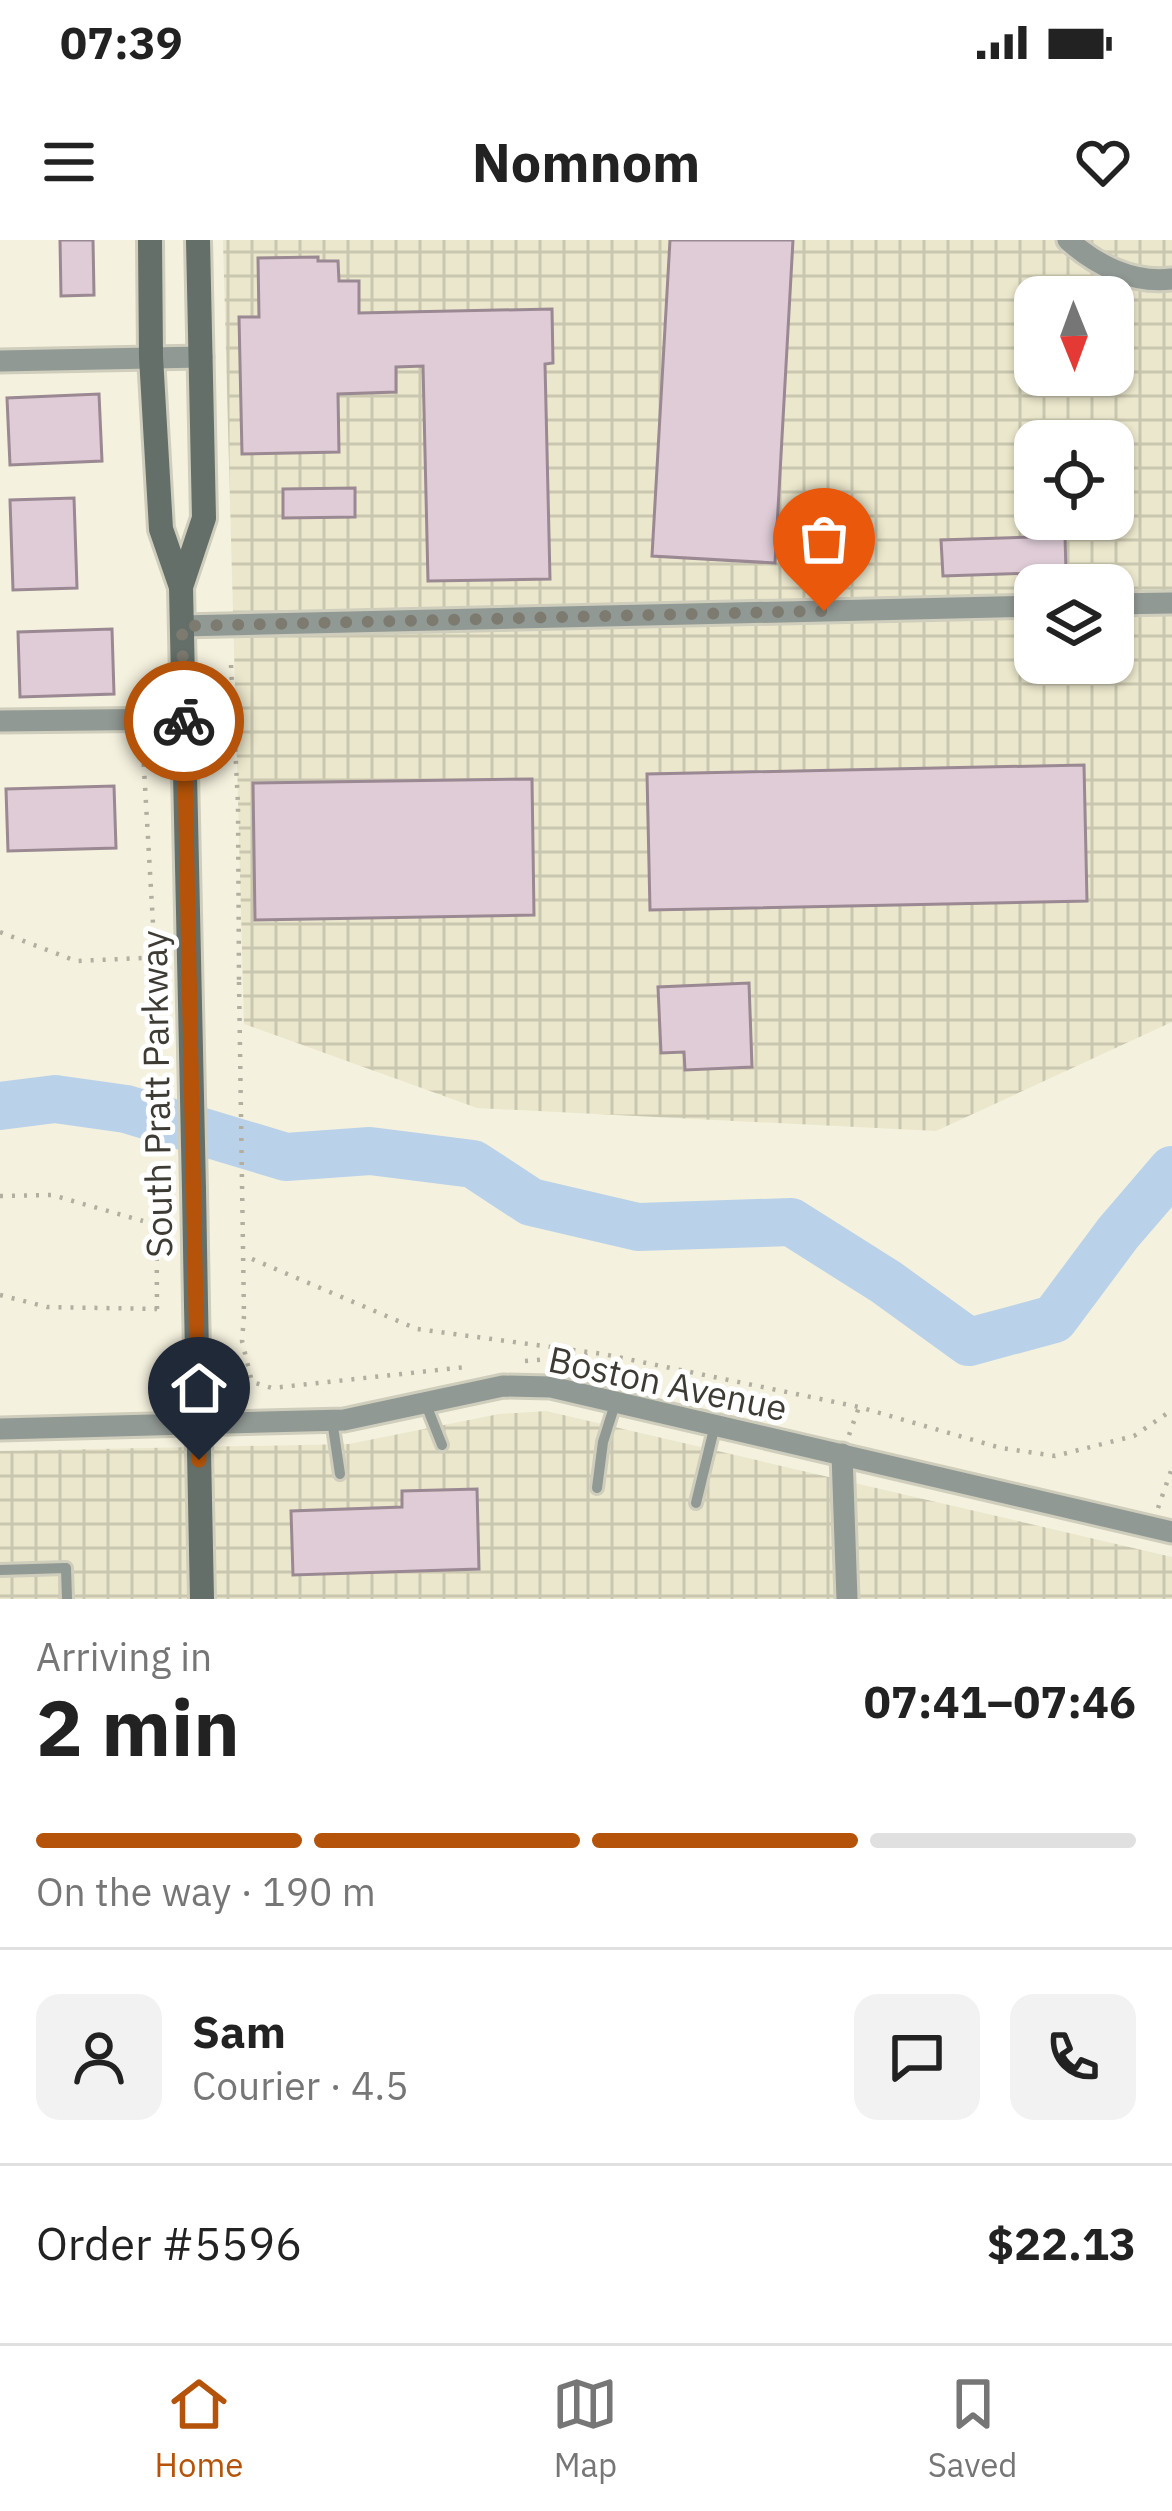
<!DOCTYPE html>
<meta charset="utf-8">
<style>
:root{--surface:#fff;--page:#f2f2f2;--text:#222;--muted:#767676;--line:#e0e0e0;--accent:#b45309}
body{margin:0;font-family:"IBM Plex Sans",sans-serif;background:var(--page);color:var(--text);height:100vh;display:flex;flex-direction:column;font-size:45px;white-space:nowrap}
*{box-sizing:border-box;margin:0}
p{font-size:39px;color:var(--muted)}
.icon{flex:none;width:66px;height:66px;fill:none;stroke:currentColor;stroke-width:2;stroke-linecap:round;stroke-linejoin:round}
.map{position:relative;height:1359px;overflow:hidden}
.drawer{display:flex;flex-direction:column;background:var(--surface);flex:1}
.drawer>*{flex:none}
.needle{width:78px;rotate:179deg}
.tools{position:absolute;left:1014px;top:36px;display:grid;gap:24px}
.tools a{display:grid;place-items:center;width:120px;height:120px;border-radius:24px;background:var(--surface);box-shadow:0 3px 9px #0004;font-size:60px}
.pin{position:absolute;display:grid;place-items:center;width:102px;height:102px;color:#fff;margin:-123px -51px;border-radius:50% 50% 50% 0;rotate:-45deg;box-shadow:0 0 12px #0007}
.pin .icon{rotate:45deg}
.courier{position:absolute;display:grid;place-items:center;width:120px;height:120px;margin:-60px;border:9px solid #b45309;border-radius:50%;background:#fff;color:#222;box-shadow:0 3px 15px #0007}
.overview em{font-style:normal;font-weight:700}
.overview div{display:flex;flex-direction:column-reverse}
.overview{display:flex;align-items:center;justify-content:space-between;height:204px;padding:0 36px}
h1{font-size:78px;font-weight:700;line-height:90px}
.bar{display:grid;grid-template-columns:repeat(4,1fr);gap:18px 12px;align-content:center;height:144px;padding:0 36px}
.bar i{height:15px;border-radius:9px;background:var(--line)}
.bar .current{background:var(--accent)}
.bar p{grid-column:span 4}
.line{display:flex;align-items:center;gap:30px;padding:0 36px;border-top:3px solid var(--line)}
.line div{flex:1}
.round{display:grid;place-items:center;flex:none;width:126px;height:126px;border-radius:24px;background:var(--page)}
.status{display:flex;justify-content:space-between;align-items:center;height:84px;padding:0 60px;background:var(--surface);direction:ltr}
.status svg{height:33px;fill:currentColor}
header{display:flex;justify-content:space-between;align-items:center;height:156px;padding:0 36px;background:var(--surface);font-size:54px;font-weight:700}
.tab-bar{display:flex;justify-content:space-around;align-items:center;height:168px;border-top:3px solid var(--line);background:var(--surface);font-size:33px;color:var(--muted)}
.tab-bar a{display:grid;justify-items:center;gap:6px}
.tab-bar .current{color:var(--accent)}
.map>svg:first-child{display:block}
.industrial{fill:url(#industrial-grid);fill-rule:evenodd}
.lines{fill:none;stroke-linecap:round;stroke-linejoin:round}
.river{stroke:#b9d2ea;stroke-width:48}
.building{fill:#dfccd7;stroke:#9a8892;stroke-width:3}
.lane-casing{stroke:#cfcdbc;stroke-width:16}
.street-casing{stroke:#cfcdbc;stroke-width:27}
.secondary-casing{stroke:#cfcdbc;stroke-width:30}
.path{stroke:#b2afa0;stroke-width:4.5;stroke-dasharray:3 9;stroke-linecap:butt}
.lane{stroke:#919994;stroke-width:10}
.street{stroke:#919994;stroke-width:21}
.secondary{stroke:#646f69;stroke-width:24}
.secondary-bridge-casing{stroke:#cfcdbc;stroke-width:30;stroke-linecap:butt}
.path-bridge{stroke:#b2afa0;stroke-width:4.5;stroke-dasharray:3 9;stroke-linecap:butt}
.secondary-bridge{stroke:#646f69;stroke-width:24}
.done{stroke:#7d7b70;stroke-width:12;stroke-dasharray:0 21.6}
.route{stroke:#b45309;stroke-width:15}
.labels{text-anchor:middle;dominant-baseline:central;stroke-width:10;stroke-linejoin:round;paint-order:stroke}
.street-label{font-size:36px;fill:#3d3b34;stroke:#fff}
</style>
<div class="status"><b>07:39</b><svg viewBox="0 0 49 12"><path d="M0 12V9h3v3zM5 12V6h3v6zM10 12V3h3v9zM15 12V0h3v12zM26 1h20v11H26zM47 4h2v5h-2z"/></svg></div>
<header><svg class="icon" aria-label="menu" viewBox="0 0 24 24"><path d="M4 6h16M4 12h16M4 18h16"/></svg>Nomnom<svg class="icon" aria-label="heart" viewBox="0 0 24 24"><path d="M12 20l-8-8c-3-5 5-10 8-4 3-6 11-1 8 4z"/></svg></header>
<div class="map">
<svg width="1172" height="1359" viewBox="0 0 1172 1359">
<defs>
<pattern id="industrial-grid" width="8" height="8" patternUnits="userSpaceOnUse" patternTransform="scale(3)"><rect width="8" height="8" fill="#ebe7cc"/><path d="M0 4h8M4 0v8" fill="none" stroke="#cac7b0"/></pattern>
</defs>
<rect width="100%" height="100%" fill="#f4f1de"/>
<!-- industrial -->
<g class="industrial">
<path d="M223,0H1172V782L936,891L477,868L244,784ZM1035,57H1113V135H1035ZM1035,201H1113V279H1035ZM1035,345H1113V423H1035Z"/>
<polygon points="546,1171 1172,1317 1172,1359 0,1359 0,1211 349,1204 499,1174"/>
</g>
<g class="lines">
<!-- river -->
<polyline class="river" points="0,866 55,859 126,869 286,917 370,911 473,924 531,962 638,987 791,982 886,1042 969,1102 1054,1079 1118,993 1172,930"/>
</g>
<!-- building -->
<g class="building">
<polygon points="60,0 93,0 94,55 61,56"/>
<polygon points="670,0 793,0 775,323 652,316"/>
<polygon points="318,17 318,21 338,21 339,41 359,41 359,73 552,69 553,123 545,124 550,339 428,341 423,126 396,127 396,152 338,154 339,212 242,214 239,77 259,77 258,18"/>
<polygon points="99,154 102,221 10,225 7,158"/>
<polygon points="355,248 355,277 283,278 283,249"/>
<polygon points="74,258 77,348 13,350 10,260"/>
<polygon points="1065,296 1066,332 943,336 941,300"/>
<polygon points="112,389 114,454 20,457 18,392"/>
<polygon points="1084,525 1087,661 650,670 647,534"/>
<polygon points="532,539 534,675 255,680 253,543"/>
<polygon points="114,546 116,608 8,611 6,549"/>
<polygon points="749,743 752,827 685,830 684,812 661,813 658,747"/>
<polygon points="477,1249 479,1329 293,1335 291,1271 402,1267 402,1251"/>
</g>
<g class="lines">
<defs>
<g id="lane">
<polyline points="425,1162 442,1205"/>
<polyline points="332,1180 340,1234"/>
<polyline points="597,1248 603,1202 615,1164"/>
<polyline points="696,1263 715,1185"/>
<polyline points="0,1330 66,1328 67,1359"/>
</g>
<g id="street">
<path d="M1068,0C1096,25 1133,44 1172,39"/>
<polyline points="0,121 202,117"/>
<polyline points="1113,364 1172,363"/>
<polyline points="182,386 1035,366"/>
<polyline points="0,481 184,479"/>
<polyline points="0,1189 344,1180 503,1146 551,1147 1172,1292"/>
<polyline points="842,1214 847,1359"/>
</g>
<g id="secondary">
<polyline points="150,0 151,117 161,289 181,347 194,950"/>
<polyline points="181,347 204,278 198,0"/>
<polyline points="196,1064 202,1359"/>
</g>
</defs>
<!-- lane casing -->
<use href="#lane" class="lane-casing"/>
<!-- street casing -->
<use href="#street" class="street-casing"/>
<!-- secondary casing -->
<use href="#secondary" class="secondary-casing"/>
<!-- path -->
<g class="path">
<polyline points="231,425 238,564 239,742"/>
<polyline points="143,512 155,718"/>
<polyline points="0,692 76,721 165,717"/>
<polyline points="0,956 52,955 143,981"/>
<polyline points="252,1019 417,1089 603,1114 859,1167 1001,1208 1055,1216 1134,1196 1172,1170"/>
<polyline points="0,1055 47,1067 157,1069"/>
<polyline points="244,1076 242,1101 252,1142 272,1148 466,1127"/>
<polyline points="525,1121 597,1115"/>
<polyline points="849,1195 859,1167"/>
<polyline points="1158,1268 1172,1228"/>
</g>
<!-- lane -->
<use href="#lane" class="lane"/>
<!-- street -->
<use href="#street" class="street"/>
<!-- secondary -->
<use href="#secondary" class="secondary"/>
<defs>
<polyline id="secondary-bridge" points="194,950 196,1064"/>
</defs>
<!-- secondary-bridge casing -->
<use href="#secondary-bridge" class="secondary-bridge-casing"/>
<!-- path-bridge -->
<g class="path-bridge">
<polyline points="155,718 157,1069"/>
<polyline points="239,742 244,1076"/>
</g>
<!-- secondary-bridge -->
<use href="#secondary-bridge" class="secondary-bridge"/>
</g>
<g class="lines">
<!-- done -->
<polyline class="done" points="184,481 182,386 824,371"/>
<!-- route -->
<polyline class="route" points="184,481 199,1220"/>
</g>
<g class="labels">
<!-- street labels -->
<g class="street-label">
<text transform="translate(156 854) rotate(-91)">South Pratt Parkway</text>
<text transform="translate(668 1143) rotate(12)">Boston Avenue</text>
</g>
</g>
</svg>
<div class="tools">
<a><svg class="needle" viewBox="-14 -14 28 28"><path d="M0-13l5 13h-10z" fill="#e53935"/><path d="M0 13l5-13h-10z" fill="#767676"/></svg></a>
<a><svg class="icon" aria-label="locate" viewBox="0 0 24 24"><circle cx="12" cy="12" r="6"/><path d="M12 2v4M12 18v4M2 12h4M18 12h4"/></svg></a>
<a><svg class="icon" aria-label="layers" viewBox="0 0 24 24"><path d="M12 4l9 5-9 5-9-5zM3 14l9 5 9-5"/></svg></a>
</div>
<div class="pin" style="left:824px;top:371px;background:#ea580c"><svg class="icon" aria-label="bag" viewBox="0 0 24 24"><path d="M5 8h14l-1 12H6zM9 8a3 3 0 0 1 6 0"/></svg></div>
<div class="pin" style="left:199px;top:1220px;background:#1f2937"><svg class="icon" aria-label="home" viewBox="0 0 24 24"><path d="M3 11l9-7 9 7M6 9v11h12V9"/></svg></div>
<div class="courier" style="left:184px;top:481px"><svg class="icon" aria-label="bike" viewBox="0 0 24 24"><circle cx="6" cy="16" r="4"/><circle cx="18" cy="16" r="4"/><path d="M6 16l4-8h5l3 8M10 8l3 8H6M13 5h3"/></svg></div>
</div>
<section class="drawer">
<div class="overview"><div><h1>2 min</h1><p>Arriving in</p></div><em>07:41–07:46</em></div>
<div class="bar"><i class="current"></i><i class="current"></i><i class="current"></i><i></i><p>On the way · 190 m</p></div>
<div class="line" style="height:216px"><a class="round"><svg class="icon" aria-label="person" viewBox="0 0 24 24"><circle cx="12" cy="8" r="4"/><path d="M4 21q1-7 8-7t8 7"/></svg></a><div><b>Sam</b><p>Courier · 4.5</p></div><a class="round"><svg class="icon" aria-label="chat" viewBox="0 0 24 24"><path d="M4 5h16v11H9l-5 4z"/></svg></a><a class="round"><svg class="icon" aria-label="phone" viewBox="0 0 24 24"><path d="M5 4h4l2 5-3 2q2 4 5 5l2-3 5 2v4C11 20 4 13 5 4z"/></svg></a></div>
<div class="line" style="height:156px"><div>Order #5596</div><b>$22.13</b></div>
</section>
<nav class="tab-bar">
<a class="current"><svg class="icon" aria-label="home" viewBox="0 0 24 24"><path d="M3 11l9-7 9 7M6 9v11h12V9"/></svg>Home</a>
<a><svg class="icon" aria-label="map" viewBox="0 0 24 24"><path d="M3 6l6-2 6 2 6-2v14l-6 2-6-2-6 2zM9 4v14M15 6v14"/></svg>Map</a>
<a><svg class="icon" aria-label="saved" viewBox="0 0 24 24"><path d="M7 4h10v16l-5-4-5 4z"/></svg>Saved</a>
</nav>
